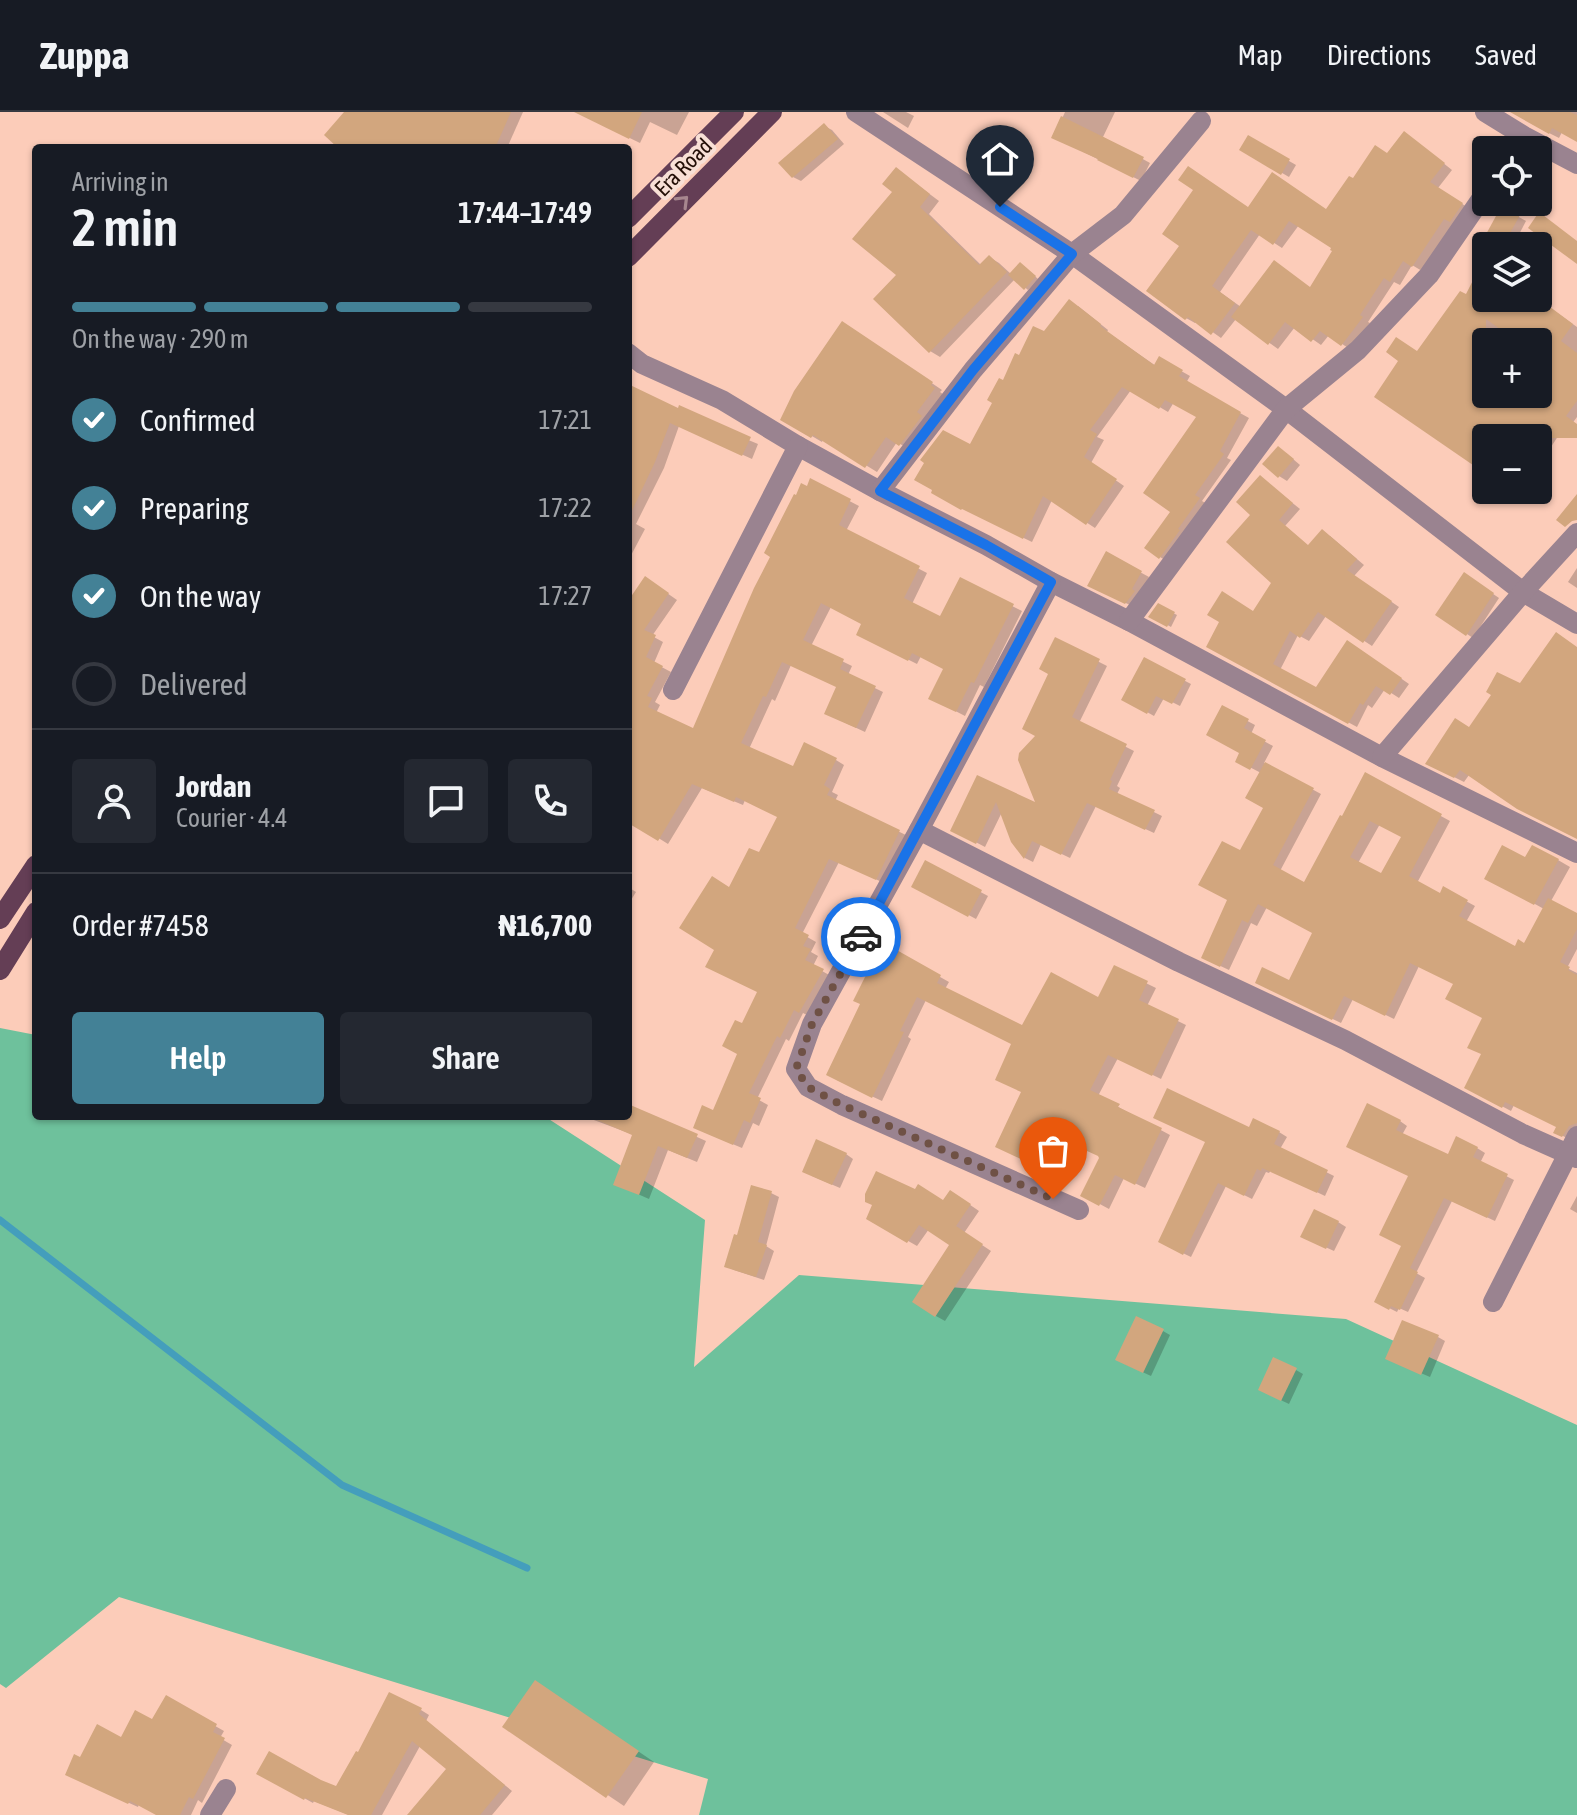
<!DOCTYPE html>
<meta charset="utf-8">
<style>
:root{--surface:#171b24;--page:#242831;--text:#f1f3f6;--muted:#9ea1a6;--line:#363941;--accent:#438196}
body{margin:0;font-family:"Asap Condensed",sans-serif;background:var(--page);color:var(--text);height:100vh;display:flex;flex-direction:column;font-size:30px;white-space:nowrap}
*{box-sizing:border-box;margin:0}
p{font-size:26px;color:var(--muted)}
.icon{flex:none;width:44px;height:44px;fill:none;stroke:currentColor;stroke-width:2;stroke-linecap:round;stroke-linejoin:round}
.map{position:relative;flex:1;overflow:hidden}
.panel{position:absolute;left:32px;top:32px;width:600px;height:976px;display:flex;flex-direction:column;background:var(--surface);border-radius:8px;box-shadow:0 2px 6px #0004}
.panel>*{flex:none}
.fabs{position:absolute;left:1472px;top:24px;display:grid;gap:16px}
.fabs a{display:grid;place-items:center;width:80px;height:80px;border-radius:8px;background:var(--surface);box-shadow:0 2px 6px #0004;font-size:40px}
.pin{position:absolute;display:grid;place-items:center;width:68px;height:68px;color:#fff;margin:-82px -34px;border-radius:50% 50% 50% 0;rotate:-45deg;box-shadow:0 0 8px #0007}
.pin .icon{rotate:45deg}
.courier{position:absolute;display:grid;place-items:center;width:80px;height:80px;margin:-40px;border:6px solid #1a73e8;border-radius:50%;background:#fff;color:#222;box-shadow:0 2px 10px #0007}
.head em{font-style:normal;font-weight:600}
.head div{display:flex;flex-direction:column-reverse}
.head{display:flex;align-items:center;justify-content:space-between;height:136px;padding:0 40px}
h1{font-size:52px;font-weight:600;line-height:60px}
.bar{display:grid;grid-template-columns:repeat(4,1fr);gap:12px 8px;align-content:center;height:96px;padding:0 40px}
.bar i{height:10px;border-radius:6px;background:var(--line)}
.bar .on{background:var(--accent)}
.bar p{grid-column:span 4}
.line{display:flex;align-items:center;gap:20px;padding:0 40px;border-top:2px solid var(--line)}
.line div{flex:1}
.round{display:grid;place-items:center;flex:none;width:84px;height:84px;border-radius:8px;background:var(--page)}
ol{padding:0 40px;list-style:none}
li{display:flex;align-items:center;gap:24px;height:88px}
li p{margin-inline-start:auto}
li .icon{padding:8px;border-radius:50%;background:var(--accent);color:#fff;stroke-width:4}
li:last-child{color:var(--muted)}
li i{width:44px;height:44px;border:4px solid var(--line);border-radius:50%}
.primary-button{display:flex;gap:16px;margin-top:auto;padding:16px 40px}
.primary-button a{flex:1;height:92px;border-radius:8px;background:var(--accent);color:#fff;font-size:32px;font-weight:600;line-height:92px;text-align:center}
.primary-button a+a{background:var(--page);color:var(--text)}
header{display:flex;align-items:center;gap:48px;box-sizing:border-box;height:112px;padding:0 40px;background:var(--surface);border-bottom:2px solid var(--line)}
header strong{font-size:38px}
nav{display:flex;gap:44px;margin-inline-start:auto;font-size:28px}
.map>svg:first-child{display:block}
.green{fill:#6ec19c}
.shadow{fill:#0003;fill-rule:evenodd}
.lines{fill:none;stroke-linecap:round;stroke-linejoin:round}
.stream{stroke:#449ebc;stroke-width:7}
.building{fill:#d2a67e;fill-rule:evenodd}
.minor{stroke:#9a8390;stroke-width:20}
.major{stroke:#643e55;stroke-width:20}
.oneway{stroke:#a7878f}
.done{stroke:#6f5145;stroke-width:8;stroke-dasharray:0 14.4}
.route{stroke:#1a73e8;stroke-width:10}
.labels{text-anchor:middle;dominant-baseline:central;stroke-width:8;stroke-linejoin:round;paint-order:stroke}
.street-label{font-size:22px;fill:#230f07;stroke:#f8e0d6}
</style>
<header>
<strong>Zuppa</strong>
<nav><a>Map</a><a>Directions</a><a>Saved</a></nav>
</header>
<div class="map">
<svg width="1577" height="1703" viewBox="0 0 1577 1703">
<rect width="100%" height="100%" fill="#fcccb9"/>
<!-- green -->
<polygon class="green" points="0,916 36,923 36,1004 544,1004 705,1108 694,1255 799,1163 1346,1207 1577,1313 1577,1703 699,1703 708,1667 119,1485 6,1576 0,1572"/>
<!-- shadow -->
<g class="shadow">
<polygon points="347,0 523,0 507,36 341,36"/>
<polygon points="576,0 689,0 677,23 650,10 640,31"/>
<polygon points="883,0 906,0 914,4 908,16"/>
<polygon points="1065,0 1115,0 1103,25 1150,51 1141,69 1054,25"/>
<polygon points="1520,0 1577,0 1577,28 1562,20 1559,26 1543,18"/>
<polygon points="824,14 832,18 844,32 801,69 793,65"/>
<polygon points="1249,26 1296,53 1289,65 1242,38"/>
<path d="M1413,27L1452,58L1438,76L1470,97L1422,159L1412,153L1400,173L1394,170L1368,210L1370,211L1351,238L1329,223L1321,233L1295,215L1278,237L1236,207L1221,226L1197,209L1195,211L1186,206L1249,97L1327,99L1354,69ZM1299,113L1335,138L1311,176L1241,195L1220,180L1260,122L1282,136Z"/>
<polygon points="896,57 939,89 929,102 981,153 989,145 999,151 1011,162 1024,154 1038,167 1028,178 1015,167 940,245 930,239 899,163 895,80"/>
<polygon points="1503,96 1526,109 1513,134 1504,134 1487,125"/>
<path d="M1486,165V186H1536L1577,215V305L1568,317L1564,315L1538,355V326H1486V362L1418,241L1466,185ZM1486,230H1538V282H1486Z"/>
<polygon points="1078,194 1108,218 1107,220 1156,254 1160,247 1190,264 1186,271 1249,306 1227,346 1231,348 1202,389 1207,392 1168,450 1160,445 1199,304 1174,290 1168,300 1131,278 1097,325 1104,328 1091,351 1124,374 1095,416 1052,388 1032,430 971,400 970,335 1004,270 1020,246 1045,222"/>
<polygon points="852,217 942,278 940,280 944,283 910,338 897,330 877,360 823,327 822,330 783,307"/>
<polygon points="628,274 679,299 758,332 752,347 679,314 664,356 636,412 645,417 628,449"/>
<polygon points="1286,341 1300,353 1287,369 1279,364"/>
<polygon points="1260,365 1300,397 1285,414 1309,435 1330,424 1364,453 1354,464 1399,495 1372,534 1326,504 1309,529 1298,523 1280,558 1316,577 1356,535 1409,572 1399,586 1385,577 1372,596 1368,593 1357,615 1208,535 1254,501 1274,471 1253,403"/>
<polygon points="811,369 859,394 846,419 927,461 912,492 941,506 960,468 1022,499 984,575 980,573 965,604 940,591 945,557 921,544 917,552 867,527 864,511 831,495 811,534 852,554 848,563 883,580 865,620 835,606 839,575 791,553 775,589 772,587 749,637 794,656 836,648 844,653 832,680 838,683 835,689 908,724 886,772 839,750 802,822 816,830 811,840 818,844 813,854 831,864 809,904 803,901 789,929 786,927 757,987 768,993 759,1014 753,1011 742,1036 704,1020 739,942 743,914 759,880 716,838 730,778 760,743 779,704 745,688 743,693 702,676 668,732 628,707 628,492 654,472 677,488 652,524 663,530 654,551 671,560 655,590 660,593 656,601 694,619"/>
<polygon points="1510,378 1526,378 1521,385"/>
<polygon points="1107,442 1149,465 1134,495 1097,477"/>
<polygon points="1577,456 1577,476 1568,470"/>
<polygon points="1470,466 1499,486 1473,526 1467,522"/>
<polygon points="1159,494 1177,503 1171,515 1151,504"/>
<polygon points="1056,528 1107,554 1079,611 1134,639 1117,674 1120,676 1117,682 1162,704 1154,721 1096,694 1070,746 1041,732 1033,750 1025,746 1013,729 1002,700 985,735 953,718 978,665 1039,694 1038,624"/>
<polygon points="1577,536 1577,725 1469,663 1464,670 1436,656 1470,617 1521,573"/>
<polygon points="1145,548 1191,572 1180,594 1164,586 1154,604 1124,587"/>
<path d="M1223,596L1255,613L1251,622L1273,634L1264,651L1321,682L1280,759L1305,772L1366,663L1450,709L1417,771L1440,783L1444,777L1475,794L1466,810L1516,836L1525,834L1544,797L1487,766L1526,748H1558L1570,755L1551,789L1577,803V837L1567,856L1577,861V1020L1571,1028L1555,1020L1558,1014L1514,993L1511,999L1466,975L1483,942L1485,905L1455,872L1419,854L1394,907L1353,887L1341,911L1266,875L1289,870L1315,820L1267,795L1257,814L1251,811L1229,858L1212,850L1241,741L1265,696L1261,661L1238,649L1242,641ZM1380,712L1403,724L1382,764L1358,751Z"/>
<polygon points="926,751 988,784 976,807 914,774"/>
<polygon points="628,775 636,780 628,793"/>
<polygon points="887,835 949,870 945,877 1023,916 1099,887 1115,856 1156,876 1147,894 1186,913 1161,967 1118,946 1098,984 1170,1023 1145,1076 1124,1066 1109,1097 1083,1083 1102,1045 1073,1031 1068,1040 1044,1028 1033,1052 1007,1039 1024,980 1014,932 926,888 908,925 911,927 882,989 837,968"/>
<polygon points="628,994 706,1029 697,1050 668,1038 649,1087 615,1072 634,1023 583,1004 628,1004"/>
<polygon points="1400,1009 1407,1014 1402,1023 1449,1045 1457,1027 1477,1036 1485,1041 1480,1051 1514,1068 1495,1109 1452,1089 1416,1161 1425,1166 1408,1200 1399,1196 1397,1200 1377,1190 1404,1133 1410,1063 1356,1038"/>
<polygon points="1250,1018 1279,1020 1287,1025 1280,1037 1334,1064 1325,1084 1271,1058 1269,1061 1266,1060 1252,1087 1226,1074 1191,1145 1168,1134"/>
<polygon points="846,1042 853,1047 840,1076 812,1064"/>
<polygon points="771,1081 779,1085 766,1134 774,1139 764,1168 734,1158 726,1154 738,1126"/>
<polygon points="1577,1084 1577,1101 1570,1097"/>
<polygon points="960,1086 979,1099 964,1121 991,1139 945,1209 936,1204 952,1133 929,1117 917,1134 868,1106"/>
<polygon points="1338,1110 1346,1115 1334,1139 1310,1128"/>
<polygon points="1163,1219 1170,1223 1151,1264 1125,1252"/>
<polygon points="1438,1225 1445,1229 1430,1265 1395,1250"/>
<polygon points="1296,1258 1303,1262 1289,1292 1268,1282"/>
<polygon points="551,1580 654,1650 624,1694 505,1614"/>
<polygon points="166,1586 224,1619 220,1626 232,1633 202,1691 198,1688 191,1703 159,1703 139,1692 138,1695 76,1667 81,1648 153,1610"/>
<polygon points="421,1598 429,1603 426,1609 512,1679 492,1703 410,1703 448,1657 420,1634 382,1703 349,1703 314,1689 313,1691 259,1661 337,1677"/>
</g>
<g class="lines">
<!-- stream -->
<polyline class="stream" points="0,1108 342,1373 527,1456"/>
</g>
<!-- building -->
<g class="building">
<polygon points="344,0 511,0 495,36 338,36 324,23"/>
<polygon points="574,0 642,0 629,27"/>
<polygon points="1510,0 1570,0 1577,3 1577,30 1552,16 1549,22"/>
<polygon points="1061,4 1144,45 1133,66 1097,48 1098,47 1051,26"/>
<polygon points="824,11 838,27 792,66 778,51"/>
<polygon points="1404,19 1445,51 1430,70 1463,91 1450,110 1444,107 1412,155 1403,149 1390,170 1384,166 1360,203 1363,205 1341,234 1320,219 1311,230 1285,210 1268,233 1231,205 1274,148 1310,175 1332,139 1330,138 1331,136 1289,109 1273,133 1251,118 1212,174 1235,191 1211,223 1188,205 1185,208 1146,179 1179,134 1162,122 1193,78 1178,68 1188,54 1248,95 1272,60 1326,97 1349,64 1353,66 1375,33 1387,41"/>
<polygon points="1248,23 1290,47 1281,63 1239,38"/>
<polygon points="896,55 930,82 920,95 979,153 989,143 1007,160 929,241 873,187 896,163 852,127 892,80 882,72"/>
<polygon points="1502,93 1520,103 1503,134 1499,134 1484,126"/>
<polygon points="1539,100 1577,129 1577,152 1528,116"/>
<path d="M1486,143V186H1538L1573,212L1561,229L1577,241V289L1566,304L1577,312V326H1486V362L1374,285L1398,249L1386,240L1396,225L1417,239L1460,179L1466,182ZM1486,207L1518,230H1538V244L1549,252L1538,267V282H1486Z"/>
<polygon points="1020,150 1036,164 1024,178 1008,163"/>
<polygon points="1069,187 1101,212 1100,214 1154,253 1159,244 1183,258 1179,264 1241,300 1220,339 1224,342 1195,383 1200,386 1178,417 1180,418 1159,447 1144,436 1170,400 1143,381 1196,305 1165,288 1159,297 1122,275 1090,318 1097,322 1084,345 1117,367 1086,413 1043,384 1023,427 962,397 961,398 931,381 932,378 914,368 924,351 920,348 943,318 970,332 992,291 987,288 999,266 1003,268 1015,241 1019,243 1033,214 1044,219"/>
<polygon points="842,209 933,270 931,273 935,276 917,300 922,304 899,334 886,325 865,356 813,323 811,326 780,308 794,279"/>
<polygon points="628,272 678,296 679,293 751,325 742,344 670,311 655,350 628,407"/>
<polygon points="1278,334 1294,347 1278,366 1262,352"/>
<polygon points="1260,363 1293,391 1279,408 1308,433 1322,417 1357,447 1347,458 1392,489 1363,531 1318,500 1300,526 1290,519 1273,552 1316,575 1347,528 1402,566 1390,583 1376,574 1363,593 1360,591 1348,612 1206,535 1219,510 1207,503 1222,479 1253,499 1271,471 1226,430 1250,403 1236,390"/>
<polygon points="810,366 851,387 839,413 920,454 904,486 940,504 960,465 1014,492 974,571 971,570 956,600 928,587 943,557 912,541 908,549 856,523 861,512 821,491 803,528 844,547 840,557 876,574 856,616 824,602 836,575 782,550 766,585 763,584 741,631 793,654 804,630 837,646 824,673 830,677 827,683 900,718 876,768 829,747 795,816 809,823 803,834 811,837 805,848 824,857 799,901 794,898 780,926 777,924 749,981 761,986 750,1011 744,1008 733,1033 693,1016 702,993 713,998 737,942 722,934 735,908 742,911 757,880 705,855 714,838 679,816 712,764 729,775 749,736 759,740 777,705 736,685 734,690 692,672 658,729 628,711 628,489 645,464 669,481 644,518 656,523 646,545 663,554 647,584 652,586 648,595 693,616 754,476 770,445 764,441 794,382 796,383 801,371 807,374"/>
<polygon points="1577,382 1577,408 1572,409 1565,415 1556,408"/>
<polygon points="1106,439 1142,459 1132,477 1135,479 1125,492 1087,474"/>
<polygon points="1464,460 1494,481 1466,524 1435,503"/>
<polygon points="1158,491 1175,500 1167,515 1148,505"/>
<polygon points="1556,520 1577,535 1577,727 1517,697 1460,658 1454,666 1425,652 1455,606 1469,615 1491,583 1486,580 1497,560 1520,571"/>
<polygon points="1055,525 1100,547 1072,605 1127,632 1110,668 1112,669 1109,677 1155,698 1145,718 1087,691 1061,743 1032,729 1024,747 1011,730 996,690 976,732 950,719 977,663 1035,690 1018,648 1019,641 1035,624 1022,617 1048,562 1039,557"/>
<polygon points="1144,545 1186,567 1172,592 1156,584 1147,602 1121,588"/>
<polygon points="1222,593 1249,607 1244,616 1266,628 1250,658 1235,650 1239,641 1206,623"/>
<path d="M1265,650L1314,676L1273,753L1304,770L1340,703L1342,704L1365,660L1442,702L1409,764L1440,781L1443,774L1468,788L1459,804L1515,834L1518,827L1524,831L1548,786L1577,801V817L1560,850L1570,855L1568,858L1577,863V1011L1569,1014L1562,1025L1553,1021L1556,1015L1505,990L1502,996L1464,976L1481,942L1467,936L1482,906L1445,887L1453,872L1410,851L1385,904L1344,884L1332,908L1255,871L1262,855L1289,868L1312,821L1258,792L1248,811L1242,808L1220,855L1201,846L1227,788L1198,773L1222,729L1240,738L1263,696L1245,686ZM1370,709L1401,725L1381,761L1350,745Z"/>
<polygon points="1502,733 1525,745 1532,733 1559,747 1534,793 1484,767"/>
<polygon points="925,748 982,778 968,805 911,775"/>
<polygon points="886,832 941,863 937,871 1022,913 1051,860 1098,885 1114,853 1148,869 1139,888 1179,907 1152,964 1108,943 1090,978 1120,992 1118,995 1162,1016 1135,1073 1115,1063 1099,1094 1080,1084 1099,1046 1098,1044 1063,1028 1059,1037 1035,1025 1023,1048 995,1035 1021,980 995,968 1011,932 917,885 900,919 904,920 872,986 826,963 860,892 853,889 865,865"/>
<polygon points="1167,976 1249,1015 1253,1006 1280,1019 1274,1032 1328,1058 1317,1081 1262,1056 1261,1059 1257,1057 1244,1084 1218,1071 1183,1143 1158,1130 1205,1030 1153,1006"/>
<polygon points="1367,991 1401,1008 1396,1018 1448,1042 1456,1024 1478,1035 1473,1045 1508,1062 1487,1106 1444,1086 1410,1156 1418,1160 1400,1198 1391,1194 1389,1198 1374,1190 1401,1134 1379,1123 1408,1064 1346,1035"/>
<polygon points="628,992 698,1022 687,1046 658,1034 639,1083 613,1073 632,1023 588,1004 628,1004"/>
<polygon points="816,1027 847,1041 832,1073 802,1060"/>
<polygon points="876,1059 915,1077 918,1072 943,1088 950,1078 971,1092 956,1114 983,1132 935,1205 912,1190 949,1133 919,1113 907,1131 866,1107 872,1093 865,1090 865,1082"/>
<polygon points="751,1073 772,1079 758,1130 767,1133 756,1165 724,1155 734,1122 737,1123"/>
<polygon points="1314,1097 1339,1109 1326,1137 1300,1125"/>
<polygon points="1136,1204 1164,1217 1143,1261 1115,1248"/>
<polygon points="1402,1208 1439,1223 1421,1263 1385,1247"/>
<polygon points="1273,1245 1297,1256 1281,1289 1258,1278"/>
<polygon points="535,1568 639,1639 606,1686 502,1615"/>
<polygon points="389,1580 422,1596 419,1602 505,1673 480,1703 407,1703 446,1657 412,1629 371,1703 348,1703 305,1686 304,1688 256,1662 269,1639 321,1668 336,1674 356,1639 358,1640"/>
<polygon points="166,1583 217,1612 213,1620 225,1626 193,1687 189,1685 180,1703 156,1703 130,1689 128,1692 65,1663 74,1642 80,1645 97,1612 121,1625 135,1598 152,1607"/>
</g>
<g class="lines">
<!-- minor -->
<g class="minor">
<polyline points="856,0 1072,142 1286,297 1523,480 1577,512"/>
<polyline points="1485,0 1524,24 1577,52"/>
<polyline points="628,241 642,252 722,288 798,334 880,379 986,433 1051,470 1129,509 1382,645 1577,741"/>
<polyline points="880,379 973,258 1072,142 1123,103 1201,9"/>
<polyline points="1051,470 919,718 812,912 796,957 808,975 842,993 1079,1098"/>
<polyline points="1129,509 1286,297 1358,238 1429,163 1486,80"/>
<polyline points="673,578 798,334"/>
<polyline points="1382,645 1523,480 1577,421"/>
<polyline points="919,718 1179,850 1345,928 1523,1022 1577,1046"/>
<polyline points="1493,1190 1577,1024"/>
<polyline points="210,1703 226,1677"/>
</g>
<!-- major -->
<g class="major">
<polyline points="628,106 734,0"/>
<polyline points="628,145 772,0"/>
<polyline points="0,807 36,753"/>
<polyline points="0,858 36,800"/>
</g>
</g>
<!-- one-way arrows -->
<defs><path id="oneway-chevron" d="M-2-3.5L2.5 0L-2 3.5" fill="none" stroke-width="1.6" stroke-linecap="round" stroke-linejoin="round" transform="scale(2)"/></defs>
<use class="oneway" href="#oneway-chevron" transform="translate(683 89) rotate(-45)"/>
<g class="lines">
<!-- done -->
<polyline class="done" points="861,825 812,912 796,957 808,975 842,993 1053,1087"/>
<!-- route -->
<polyline class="route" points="861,825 1051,470 986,433 880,379 973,258 1072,142 1000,95"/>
</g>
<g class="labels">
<!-- street labels -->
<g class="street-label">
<text transform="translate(683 55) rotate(-45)">Era Road</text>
</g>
</g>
</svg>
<div class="fabs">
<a><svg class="icon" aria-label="locate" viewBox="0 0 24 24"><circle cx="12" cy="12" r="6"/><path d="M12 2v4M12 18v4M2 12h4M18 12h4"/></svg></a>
<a><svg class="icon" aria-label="layers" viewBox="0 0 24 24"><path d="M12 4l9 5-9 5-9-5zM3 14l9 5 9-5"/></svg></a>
<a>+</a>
<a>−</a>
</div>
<div class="pin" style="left:1053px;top:1087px;background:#ea580c"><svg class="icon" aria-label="bag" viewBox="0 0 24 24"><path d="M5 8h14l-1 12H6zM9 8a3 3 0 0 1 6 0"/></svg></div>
<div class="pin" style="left:1000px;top:95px;background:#1f2937"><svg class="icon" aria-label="home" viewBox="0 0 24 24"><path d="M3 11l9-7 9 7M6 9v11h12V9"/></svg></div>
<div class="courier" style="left:861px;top:825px"><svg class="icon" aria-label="car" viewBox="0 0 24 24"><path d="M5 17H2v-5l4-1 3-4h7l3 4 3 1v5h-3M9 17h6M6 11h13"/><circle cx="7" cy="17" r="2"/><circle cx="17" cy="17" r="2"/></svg></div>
<section class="panel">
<div class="head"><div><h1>2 min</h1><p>Arriving in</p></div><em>17:44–17:49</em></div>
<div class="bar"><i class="on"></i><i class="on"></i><i class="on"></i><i></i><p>On the way · 290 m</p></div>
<ol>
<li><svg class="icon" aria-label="check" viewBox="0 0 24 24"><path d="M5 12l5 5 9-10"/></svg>Confirmed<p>17:21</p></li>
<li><svg class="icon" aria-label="check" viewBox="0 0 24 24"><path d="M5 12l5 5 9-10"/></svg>Preparing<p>17:22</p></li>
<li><svg class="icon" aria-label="check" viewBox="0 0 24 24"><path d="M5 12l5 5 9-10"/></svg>On the way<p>17:27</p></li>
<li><i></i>Delivered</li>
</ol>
<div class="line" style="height:144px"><a class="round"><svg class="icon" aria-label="person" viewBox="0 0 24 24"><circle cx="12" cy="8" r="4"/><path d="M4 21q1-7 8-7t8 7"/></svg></a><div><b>Jordan</b><p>Courier · 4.4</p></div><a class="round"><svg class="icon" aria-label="chat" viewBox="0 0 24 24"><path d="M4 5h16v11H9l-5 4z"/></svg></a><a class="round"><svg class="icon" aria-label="phone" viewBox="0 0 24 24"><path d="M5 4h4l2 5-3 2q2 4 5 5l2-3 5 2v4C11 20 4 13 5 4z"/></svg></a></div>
<div class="line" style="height:104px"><div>Order #7458</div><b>₦16,700</b></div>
<div class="primary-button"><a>Help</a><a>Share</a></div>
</section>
</div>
